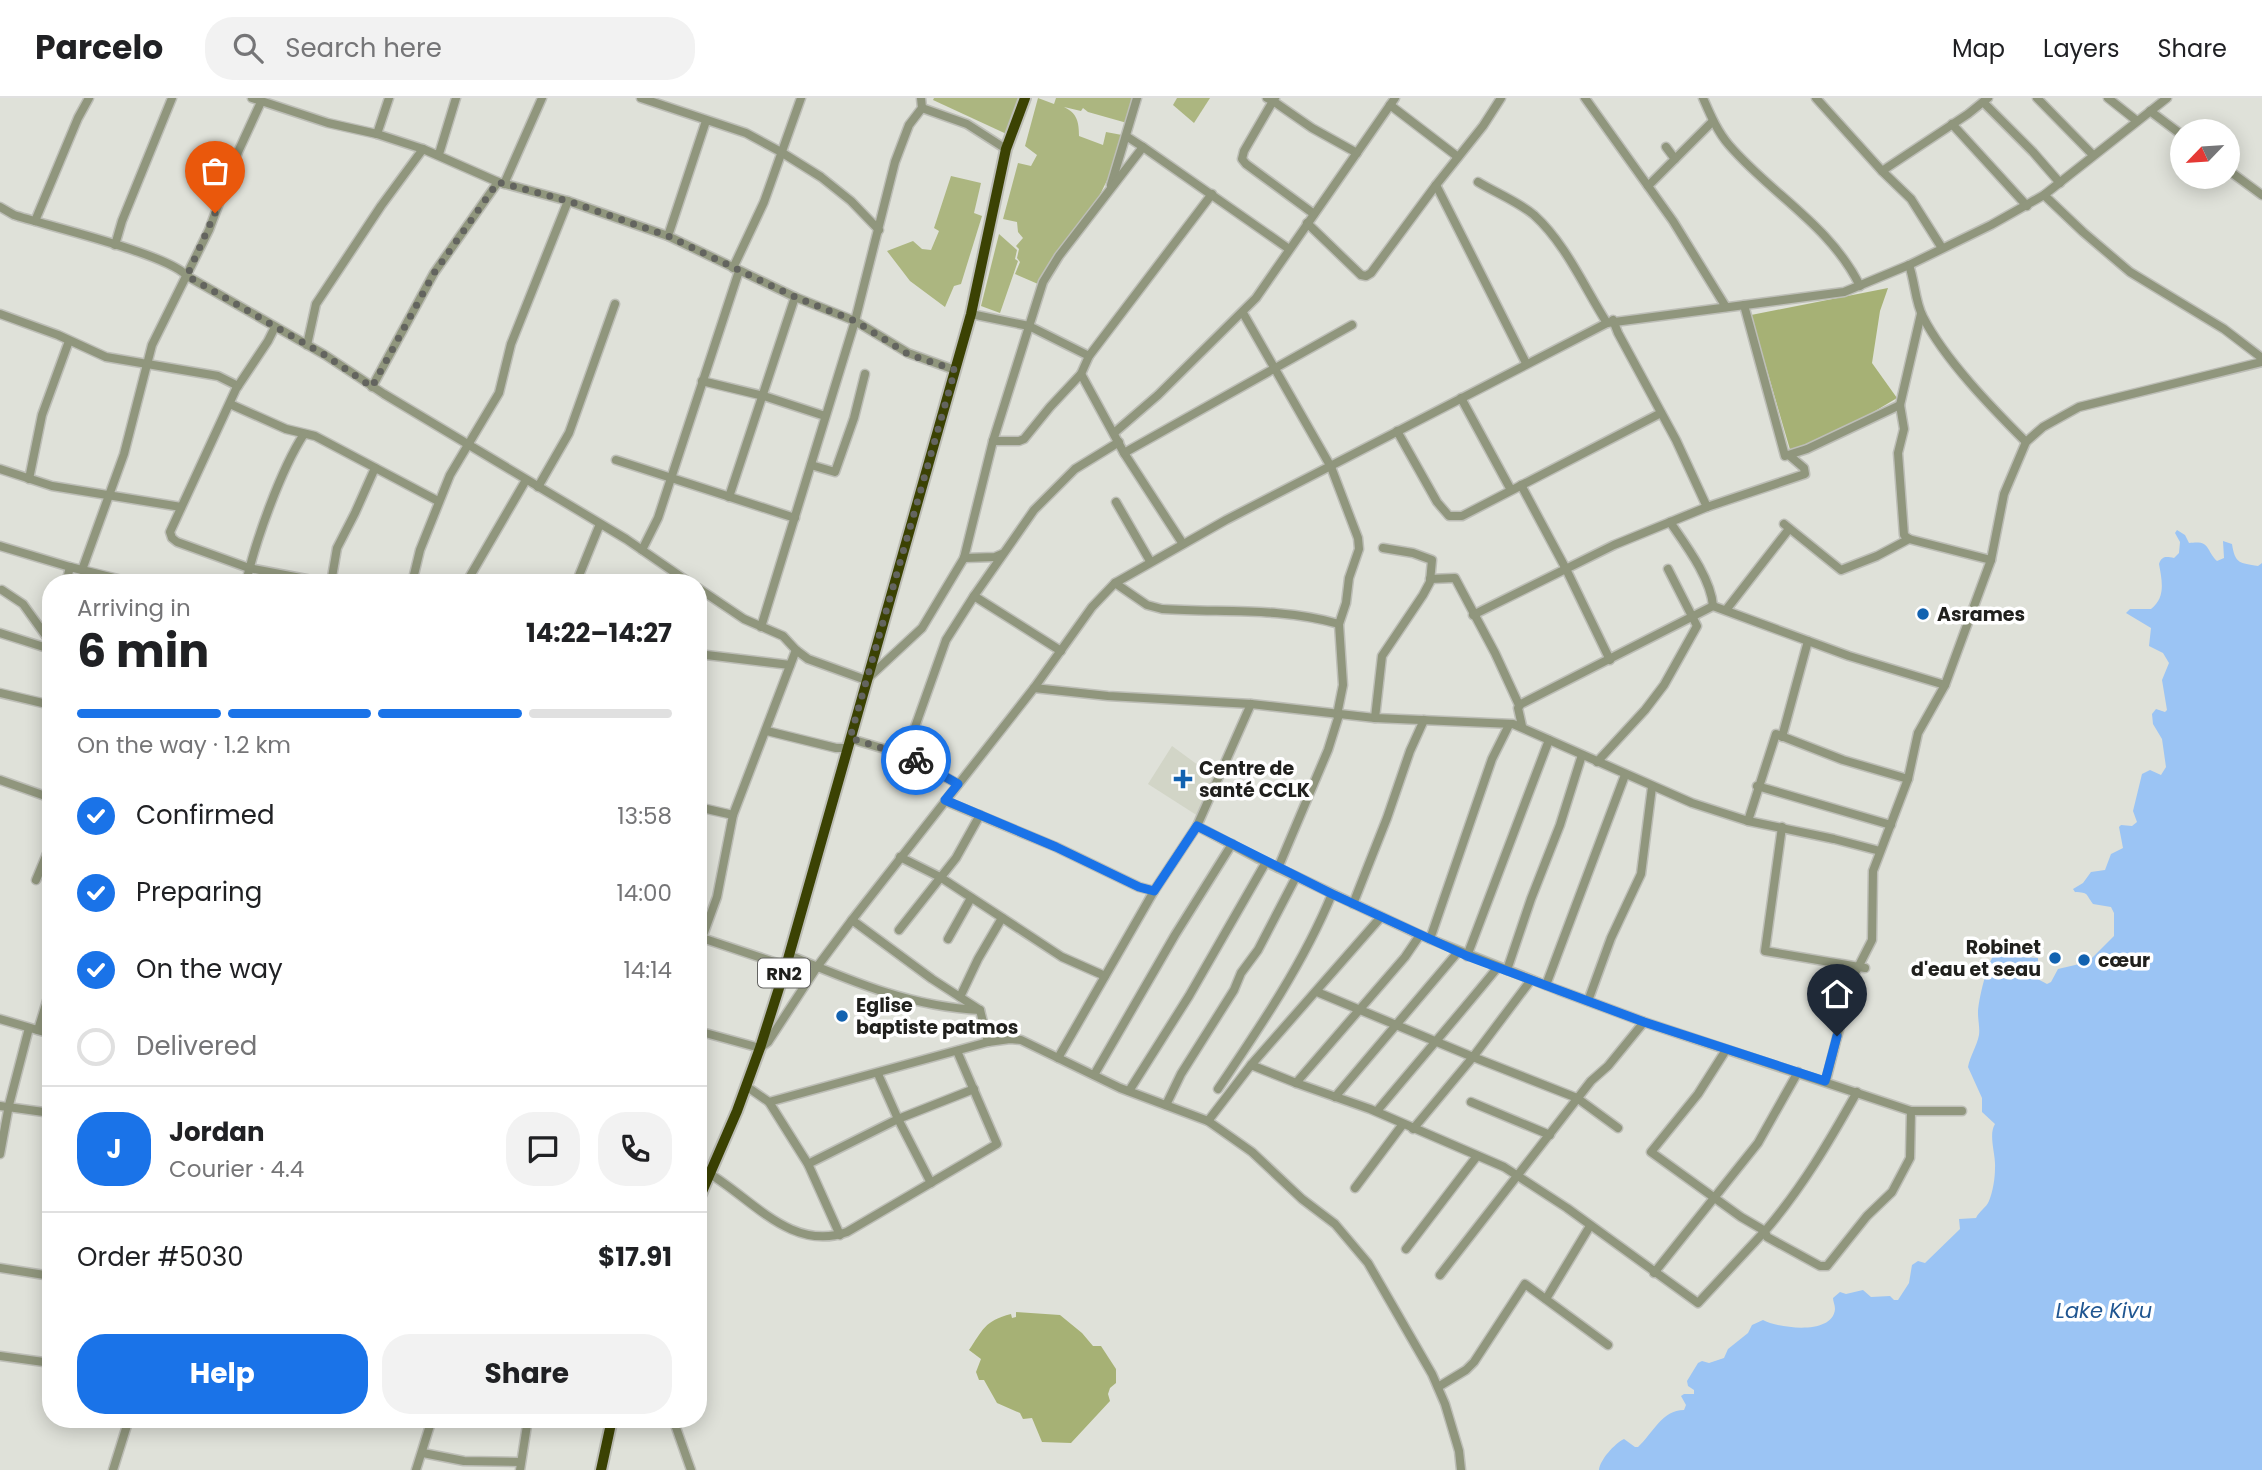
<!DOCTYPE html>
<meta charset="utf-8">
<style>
:root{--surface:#fff;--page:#f2f2f2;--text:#202124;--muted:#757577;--line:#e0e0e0;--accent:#1a73e8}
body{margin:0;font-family:Poppins,sans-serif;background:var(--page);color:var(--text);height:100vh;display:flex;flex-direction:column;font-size:26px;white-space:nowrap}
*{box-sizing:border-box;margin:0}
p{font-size:23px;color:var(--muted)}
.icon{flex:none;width:38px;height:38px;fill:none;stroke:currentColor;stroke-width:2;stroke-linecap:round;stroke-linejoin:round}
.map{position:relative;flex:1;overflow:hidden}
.side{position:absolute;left:42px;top:476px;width:665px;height:854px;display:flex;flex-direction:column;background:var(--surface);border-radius:28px;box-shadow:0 4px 18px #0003}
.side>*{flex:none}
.needle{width:46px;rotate:245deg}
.fabs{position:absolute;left:2170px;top:21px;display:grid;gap:14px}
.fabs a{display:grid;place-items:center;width:70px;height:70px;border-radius:50%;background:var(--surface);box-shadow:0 4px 18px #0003;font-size:35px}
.pin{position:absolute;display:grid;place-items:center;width:60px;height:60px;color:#fff;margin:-72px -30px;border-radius:50% 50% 50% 0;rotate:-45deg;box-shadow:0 0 7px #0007}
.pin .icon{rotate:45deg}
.courier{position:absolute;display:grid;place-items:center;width:70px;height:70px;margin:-35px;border:5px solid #1a73e8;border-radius:50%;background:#fff;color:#222;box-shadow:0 2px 9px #0007}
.summary em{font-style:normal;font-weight:700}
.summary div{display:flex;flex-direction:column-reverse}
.summary{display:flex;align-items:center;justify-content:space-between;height:119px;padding:0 35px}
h1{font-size:46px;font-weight:700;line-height:52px}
.bar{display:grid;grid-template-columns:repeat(4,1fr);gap:10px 7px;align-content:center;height:84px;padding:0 35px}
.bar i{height:9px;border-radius:5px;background:var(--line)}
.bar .on{background:var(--accent)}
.bar p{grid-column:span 4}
.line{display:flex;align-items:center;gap:18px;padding:0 35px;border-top:2px solid var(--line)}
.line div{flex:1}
.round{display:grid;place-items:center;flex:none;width:74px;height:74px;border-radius:28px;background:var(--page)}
ol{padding:0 35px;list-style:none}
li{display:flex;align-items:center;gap:21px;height:77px}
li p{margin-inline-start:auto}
li .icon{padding:7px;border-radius:50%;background:var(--accent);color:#fff;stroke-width:4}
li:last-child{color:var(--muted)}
li i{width:38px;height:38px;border:4px solid var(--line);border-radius:50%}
.action{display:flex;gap:14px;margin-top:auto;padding:14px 35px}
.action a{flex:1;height:80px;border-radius:28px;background:var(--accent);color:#fff;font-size:28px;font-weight:700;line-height:80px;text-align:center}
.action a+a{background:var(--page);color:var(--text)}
header{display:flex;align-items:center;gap:42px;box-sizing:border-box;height:98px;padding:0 35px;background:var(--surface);border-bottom:2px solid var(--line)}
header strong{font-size:33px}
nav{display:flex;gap:38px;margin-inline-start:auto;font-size:24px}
.search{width:490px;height:63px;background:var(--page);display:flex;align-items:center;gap:18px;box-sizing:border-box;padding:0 24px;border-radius:28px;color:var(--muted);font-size:26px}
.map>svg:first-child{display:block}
.built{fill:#d2d5c7}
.green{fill:#acb680}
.forest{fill:#a6b175}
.water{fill:#9bc4f4}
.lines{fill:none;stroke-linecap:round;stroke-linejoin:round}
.minor-casing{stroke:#bdbeb7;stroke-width:11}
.highway-casing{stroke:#bdbeb7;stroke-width:14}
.minor{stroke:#90967d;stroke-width:8}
.highway{stroke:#3b4203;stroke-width:10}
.done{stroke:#63645f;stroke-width:7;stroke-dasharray:0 12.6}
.route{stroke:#1a73e8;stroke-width:9}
.poi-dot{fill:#1262b0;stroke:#fff;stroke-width:2.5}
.labels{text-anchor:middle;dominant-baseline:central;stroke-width:7;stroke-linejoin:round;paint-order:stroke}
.shield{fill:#fff;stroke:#636361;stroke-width:2}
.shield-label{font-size:18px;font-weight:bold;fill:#20201d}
.poi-label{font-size:19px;font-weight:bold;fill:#20201d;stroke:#fff;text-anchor:start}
.water-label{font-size:21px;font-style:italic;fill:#205691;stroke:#fff}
</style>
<header>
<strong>Parcelo</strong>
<div class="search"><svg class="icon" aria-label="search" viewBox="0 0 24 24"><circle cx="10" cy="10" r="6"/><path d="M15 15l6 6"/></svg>Search here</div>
<nav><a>Map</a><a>Layers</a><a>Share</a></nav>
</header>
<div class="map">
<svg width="2262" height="1372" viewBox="0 0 2262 1372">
<rect width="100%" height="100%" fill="#dfe1d9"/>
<!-- built -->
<polygon class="built" points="1172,648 1202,670 1217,677 1198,718 1148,686"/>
<!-- green -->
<g class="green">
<polygon points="934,0 1023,0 1013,39 933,2"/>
<path d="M1038,0L1054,6L1056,0H1134L1127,25L1088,14L1083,10L1081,13L1064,9C1077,15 1079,24 1079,38L1103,47L1106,34L1122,37L1112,72L1095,107L1053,160L1038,186L1015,176L1020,164L1017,160L1019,151L1016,148L1023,140L1018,134L1017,124L1003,121L1018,65L1031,68L1037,57L1025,48Z"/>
<polygon points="1177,0 1210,0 1194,25 1173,7"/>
<polygon points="951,78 981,85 974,115 982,118 961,186 954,188 945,209 910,183 887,153 913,143 922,151 931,152 939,133 934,130"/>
<polygon points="999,136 1017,152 1015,161 1018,163 1000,215 981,208"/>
</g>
<!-- forest -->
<g class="forest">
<polygon points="1888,190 1880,213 1872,265 1897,300 1855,325 1791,355 1751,217"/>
<path d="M1016,1214L1060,1217L1082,1235L1093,1248H1101L1116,1271V1285L1110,1290L1108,1296L1110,1303L1071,1345L1042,1344L1032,1320L1023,1321L1020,1315L997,1305L984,1282H979L976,1274L981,1261L969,1252C983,1232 984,1223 1011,1216L1012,1220L1016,1219Z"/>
</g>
<!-- water -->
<path class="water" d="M2177,432L2185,437L2189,445C2211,442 2205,451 2217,463L2224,460L2223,443L2232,446C2235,466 2240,465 2258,468L2262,465V1372H1599C1600,1362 1614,1346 1624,1341L1635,1349H1638C1653,1335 1662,1312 1684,1312L1686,1307L1681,1298L1684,1296H1694V1292L1688,1288L1687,1283L1698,1265L1702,1263L1709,1265L1724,1260L1728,1251L1748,1235L1752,1227L1763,1222C1777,1230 1833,1238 1835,1211C1835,1207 1833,1203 1833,1200L1840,1194L1846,1196L1863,1192L1871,1199L1890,1198L1894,1202H1898L1909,1185L1912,1167L1918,1163L1925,1165L1960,1131L1959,1121L1976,1120C1979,1113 1986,1110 1989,1103C1993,1093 1995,1080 1995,1070C1996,1056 1988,1037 1995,1026L1982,1014V1000L1968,969C1970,958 1977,948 1979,937C1980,930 1978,923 1978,915C1978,903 1988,860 1997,853L2002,852L2017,859L2038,860V866L2032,878L2047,886L2051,884L2058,871L2088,864L2114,838V815L2111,809L2093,806C2085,795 2089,795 2075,794L2073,791L2083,785L2091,774L2105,772L2111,756L2123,750L2119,729L2121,727L2132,728L2137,724L2133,713L2142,676L2150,672L2161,677L2166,669L2162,641L2153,626L2152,616L2156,611L2165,614L2167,612L2162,582L2169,565L2163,555L2149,548L2151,530L2126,515L2130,511H2151C2166,499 2162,483 2159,466C2162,457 2167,459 2174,460L2179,455L2180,444L2175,435Z"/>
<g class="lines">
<defs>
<g id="minor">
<polyline points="252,0 328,25 377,36 423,51 498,84 568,103 668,138 795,199 855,223 908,255 955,272"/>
<polyline points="641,0 746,35 781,54 821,79 851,103 879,132"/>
<polyline points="1267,0 1273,3 1244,53 1242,61 1246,66 1314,116"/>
<polyline points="1275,0 1273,3 1312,30 1357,55"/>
<polyline points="1585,0 1673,123 1726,209"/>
<path d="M1703,0C1710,16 1717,33 1729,47C1772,97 1830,127 1860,188"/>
<polyline points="1816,0 1882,73 1911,101 1942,150"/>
<polyline points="2037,0 2093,57"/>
<polyline points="2108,0 2137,23"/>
<polyline points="1983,4 2033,54 2060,85"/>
<polyline points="1390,7 1458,59"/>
<polyline points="922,10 967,26 1006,51"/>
<polyline points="2150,13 2182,37"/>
<polyline points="1952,26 2027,108"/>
<polyline points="377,36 389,0"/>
<polyline points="1126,38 1143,49"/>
<polyline points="1666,49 1675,61 1713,23"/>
<polyline points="439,56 456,0"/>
<polyline points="2228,72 2262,97"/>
<polyline points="1882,73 1968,16 1988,0"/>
<path d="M1478,84C1496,95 1517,103 1534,117C1566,146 1584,189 1607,225"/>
<polyline points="504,86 542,0"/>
<polyline points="1111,87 1137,0"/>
<polyline points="1436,87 1526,265"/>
<polyline points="1648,88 1675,61"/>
<polyline points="2044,97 2083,134 2130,174 2224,231 2262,260"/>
<path d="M0,109L14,117C48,128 168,156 187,178L325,257L384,296L626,441L690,485"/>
<polyline points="35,123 78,20 89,0"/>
<polyline points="1307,125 1361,177 1366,178 1371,175 1436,87 1483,28 1501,0"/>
<polyline points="668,138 706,23"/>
<polyline points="115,147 122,123 172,0"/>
<path d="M1909,167C1915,184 1915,204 1923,219C1945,262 1992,310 2026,344"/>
<polyline points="733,170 764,104 801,0"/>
<polyline points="1744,207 1785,358 1807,351 1900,307"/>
<polyline points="1243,215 1331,369 1358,440 1359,451 1349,480 1346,505 1339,526 1343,587 1337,617"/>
<polyline points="0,216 58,237 106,259 218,278 238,288"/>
<polyline points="971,216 1029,228 1089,258"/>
<polyline points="1921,216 1900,307 1904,331 1898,355 1904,437 1909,441 1991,462"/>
<polyline points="275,229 268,243 236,291 170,434 172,440 177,444 249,470 327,485"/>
<polyline points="307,247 316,206 381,108 423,51"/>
<polyline points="1081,276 1124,355 1183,446"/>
<polyline points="702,283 764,298 825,318"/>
<polyline points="372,289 434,175 498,84"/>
<polyline points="1461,300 1511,392"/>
<polyline points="230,306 286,331 315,338 438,403"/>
<polyline points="1397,333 1437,404 1449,418 1462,418 1661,315"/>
<polyline points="1114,335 1158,297 1256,200 1395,0"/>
<polyline points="993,343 1019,343 1024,341 1050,309 1081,276 1089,258 1212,96"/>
<polyline points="1124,355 1352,227"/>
<polyline points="616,362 795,420"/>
<polyline points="811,367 835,374 854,320 865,276"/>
<polyline points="0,371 52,388 181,409"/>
<polyline points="29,381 42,317 69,243"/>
<polyline points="1521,387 1566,471 1610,562"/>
<polyline points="538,389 569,335 615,206"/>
<polyline points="729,399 795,199"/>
<polyline points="1116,404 1150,463"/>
<polyline points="1707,409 1805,376 1804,370 1790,358"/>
<path d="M1670,424C1685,446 1711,480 1713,508"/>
<polyline points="1784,426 1841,472 1877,458 1909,441"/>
<polyline points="0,448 70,469 134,485"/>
<polyline points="642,452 658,420 739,173"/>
<polyline points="964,460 995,459 1002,456"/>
<polyline points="82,472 124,356 152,247 209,132 238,54 261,4"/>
<polyline points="1430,481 1455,480 1495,555 1519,607"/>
<polyline points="66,485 70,469"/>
<path d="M246,485C255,444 281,371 304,336"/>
<polyline points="331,485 337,450 355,415 375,370"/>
<polyline points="412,485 420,452 450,377 499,295 511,246 568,103"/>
<polyline points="466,485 526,382"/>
<polyline points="576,485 600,426"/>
<path d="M1115,485L1147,507L1162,511C1222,515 1281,509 1339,526"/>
<polyline points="698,490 744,521 783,538 796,552 808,561 866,582 922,530 964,460 993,343 1043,184 1059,158 1143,49 1289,151"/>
<polyline points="2,492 23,506 51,545"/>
<polyline points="1726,512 1789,431"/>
<polyline points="1473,517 1614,447 1707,409 1676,342 1618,235 1613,222"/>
<polyline points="761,529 855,223 895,64 909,27 922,10 921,0"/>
<polyline points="0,535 50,551"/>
<polyline points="1061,553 974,498 1034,412 1075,371 1119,344"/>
<polyline points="698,556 790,567"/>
<polyline points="1034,590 1108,598 1251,606 1375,620 1513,626 1692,705 1748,723 1834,741 1880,753"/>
<polyline points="0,595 51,607"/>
<polyline points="1375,620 1382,558 1423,497 1430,484 1432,462 1413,455 1383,450"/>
<polyline points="1522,628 1518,610 1521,606 1713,508 1849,558 1945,587"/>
<polyline points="767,633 836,650 848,650"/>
<polyline points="1782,639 1808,543"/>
<polyline points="851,641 905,657 958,686"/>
<polyline points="905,657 946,542 974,498"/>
<polyline points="1597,664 1645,612 1664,587 1697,528 1668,471"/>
<polyline points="0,682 51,700"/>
<polyline points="1757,688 1891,727"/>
<polyline points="945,703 1056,749 1139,789 1154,793"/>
<polyline points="698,709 733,717 796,552"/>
<polyline points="1748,723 1776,636 1843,662 1908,681"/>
<polyline points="1197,728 1257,760 1420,837 1558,892 1644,924 1911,1013 1962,1013"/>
<polyline points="1782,729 1765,853 1865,870"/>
<polyline points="900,759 940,779 1062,859 1105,878"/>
<polyline points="1278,770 1328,652 1339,617"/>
<polyline points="36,782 51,746"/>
<polyline points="1353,806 1387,720 1410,653 1424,622"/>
<polyline points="852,822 932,881 980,912 988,944"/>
<polyline points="899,832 956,760 980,717"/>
<polyline points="699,839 786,868"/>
<polyline points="948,841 971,800"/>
<polyline points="1430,841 1492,661 1509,627"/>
<polyline points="698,851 717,799 733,717"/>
<path d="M789,857C851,883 911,909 980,912"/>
<polyline points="1467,858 1549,642"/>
<polyline points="1507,872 1531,801 1560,727 1582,657"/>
<polyline points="1531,882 1473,959 1577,1000 1618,1030"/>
<polyline points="1546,887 1625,677"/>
<polyline points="1317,894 1473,959 1413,1031"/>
<polyline points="960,899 978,861 1002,820"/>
<polyline points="1588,903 1611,840 1641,776 1652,689"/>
<polyline points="0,921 51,936"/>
<polyline points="38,932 51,890"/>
<polyline points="698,933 760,950 768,944 817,869 852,822 1034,590 1092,509 1115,485 1226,422 1607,225 1844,194 1909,167 1991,127 2044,97 2167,0"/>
<polyline points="1058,960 1154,793 1197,728 1251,606"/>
<polyline points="1251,967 1296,985 1370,1011 1504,1069 1567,1110 1698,1205 1765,1133 1741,1119 1651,1054 1698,996 1726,952"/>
<polyline points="878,976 898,1021 931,1085"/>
<polyline points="1094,977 1175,837 1232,746"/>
<polyline points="1826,983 1843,916 1845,895 1872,842 1873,773 1908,681 1918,635 1945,587 1991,462 2004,396 2026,344 2043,329 2079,309 2262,264"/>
<polyline points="1296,985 1405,859 1420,837"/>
<polyline points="746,988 769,1004 988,944 1010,941 1021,942 1120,990 1208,1023 1252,1054 1302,1101 1335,1126 1368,1165 1432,1276 1445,1306 1459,1353 1461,1372"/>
<path d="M1218,991C1260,929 1303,866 1332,796"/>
<polyline points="1129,993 1189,898 1266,764"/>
<path d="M1857,994C1829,1044 1802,1090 1765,1133L1767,1139L1820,1168H1827L1867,1118L1892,1094L1910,1060L1911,1013"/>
<polyline points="1335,999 1458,854"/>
<polyline points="769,1004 808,1066 840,1137"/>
<polyline points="1471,1004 1550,1037"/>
<polyline points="1166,1007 1181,976 1234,892 1241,875 1258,852 1296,779"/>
<polyline points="0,1008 51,1015"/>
<path d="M1377,1013C1417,965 1458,918 1498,869"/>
<polyline points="1208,1023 1251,967 1381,819"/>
<polyline points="0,1056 9,1007 29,930"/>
<polyline points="808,1066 898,1021 974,991"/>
<path d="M698,1080L710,1076C752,1101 792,1154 847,1134L997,1046L957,953"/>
<polyline points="1355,1090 1403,1026"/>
<polyline points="1406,1151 1477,1058"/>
<polyline points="0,1170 51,1178"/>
<polyline points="1654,1175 1758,1045 1798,974"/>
<polyline points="1440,1177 1591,983 1608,968 1644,924"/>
<polyline points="1546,1201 1590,1128"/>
<polyline points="0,1258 51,1265"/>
<polyline points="1438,1289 1466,1272 1474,1264 1525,1186 1608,1247"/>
<polyline points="673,1321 691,1372"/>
<polyline points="423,1355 464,1363 520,1364"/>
<polyline points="113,1372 129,1321"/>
<polyline points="416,1372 432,1321"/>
<polyline points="520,1372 528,1321"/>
</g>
<g id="highway">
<polyline points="698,1103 737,1013 760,950 786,868 971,216 1006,51 1025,0"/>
<polyline points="601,1372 612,1321"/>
</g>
</defs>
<!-- minor casing -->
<use href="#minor" class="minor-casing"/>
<!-- highway casing -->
<use href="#highway" class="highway-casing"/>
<!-- minor -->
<use href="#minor" class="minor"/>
<!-- highway -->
<use href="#highway" class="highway"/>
</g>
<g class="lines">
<!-- done -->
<polyline class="done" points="215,115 187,178 325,257 372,289 434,175 498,84 568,103 668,138 795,199 855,223 908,256 955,272 850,640 905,657 916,662"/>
<!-- route -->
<polyline class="route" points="916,662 958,686 945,702 1056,749 1139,789 1154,793 1197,728 1332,796 1467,858 1644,924 1825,983 1837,938"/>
</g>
<!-- markers -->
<g class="poi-dot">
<circle cx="1923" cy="516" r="7"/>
<path d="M1179.5 670.5h7v7h7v7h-7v7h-7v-7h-7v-7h7z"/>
<circle cx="2055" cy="860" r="7"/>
<circle cx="2084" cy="862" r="7"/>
<circle cx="842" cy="918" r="7"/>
</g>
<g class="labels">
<!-- shield labels -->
<rect class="shield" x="758" y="860.5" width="52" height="29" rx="5"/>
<g class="shield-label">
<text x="784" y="875">RN2</text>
</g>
<!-- poi labels -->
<g class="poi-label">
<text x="1937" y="516">Asrames</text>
<text x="1199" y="670">Centre de<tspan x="1199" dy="22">santé CCLK</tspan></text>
<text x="2041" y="849" text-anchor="end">Robinet<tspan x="2041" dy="22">d'eau et seau</tspan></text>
<text x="2098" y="862">cœur</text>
<text x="856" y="907">Eglise<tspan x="856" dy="22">baptiste patmos</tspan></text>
</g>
<!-- water labels -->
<g class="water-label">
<text x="2104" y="1212">Lake Kivu</text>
</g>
</g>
</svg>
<div class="fabs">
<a><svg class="needle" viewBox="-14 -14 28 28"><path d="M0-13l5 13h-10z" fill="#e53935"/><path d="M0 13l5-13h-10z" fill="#757577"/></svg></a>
</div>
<div class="pin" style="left:215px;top:115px;background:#ea580c"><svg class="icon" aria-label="bag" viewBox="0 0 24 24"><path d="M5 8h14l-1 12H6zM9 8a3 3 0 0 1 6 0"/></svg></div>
<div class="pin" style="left:1837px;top:938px;background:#1f2937"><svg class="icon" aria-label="home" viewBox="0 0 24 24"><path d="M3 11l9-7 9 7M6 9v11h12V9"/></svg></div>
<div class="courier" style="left:916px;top:662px"><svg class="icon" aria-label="bike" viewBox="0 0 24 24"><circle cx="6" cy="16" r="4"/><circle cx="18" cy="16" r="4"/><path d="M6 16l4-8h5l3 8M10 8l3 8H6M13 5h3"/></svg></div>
<section class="side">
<div class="summary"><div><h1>6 min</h1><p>Arriving in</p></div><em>14:22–14:27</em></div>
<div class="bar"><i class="on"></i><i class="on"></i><i class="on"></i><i></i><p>On the way · 1.2 km</p></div>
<ol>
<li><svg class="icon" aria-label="check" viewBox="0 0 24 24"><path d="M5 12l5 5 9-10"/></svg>Confirmed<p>13:58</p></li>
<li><svg class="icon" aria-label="check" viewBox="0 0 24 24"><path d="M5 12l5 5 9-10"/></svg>Preparing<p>14:00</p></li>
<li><svg class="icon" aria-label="check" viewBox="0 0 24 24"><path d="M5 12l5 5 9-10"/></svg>On the way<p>14:14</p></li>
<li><i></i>Delivered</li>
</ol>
<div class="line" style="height:126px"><b class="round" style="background:var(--accent);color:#fff">J</b><div><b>Jordan</b><p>Courier · 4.4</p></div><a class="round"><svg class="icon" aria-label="chat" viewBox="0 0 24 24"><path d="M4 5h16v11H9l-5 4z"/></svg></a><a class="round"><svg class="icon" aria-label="phone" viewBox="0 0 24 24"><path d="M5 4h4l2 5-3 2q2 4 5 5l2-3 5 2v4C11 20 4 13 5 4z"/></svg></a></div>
<div class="line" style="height:91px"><div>Order #5030</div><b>$17.91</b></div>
<div class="action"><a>Help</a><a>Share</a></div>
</section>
</div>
